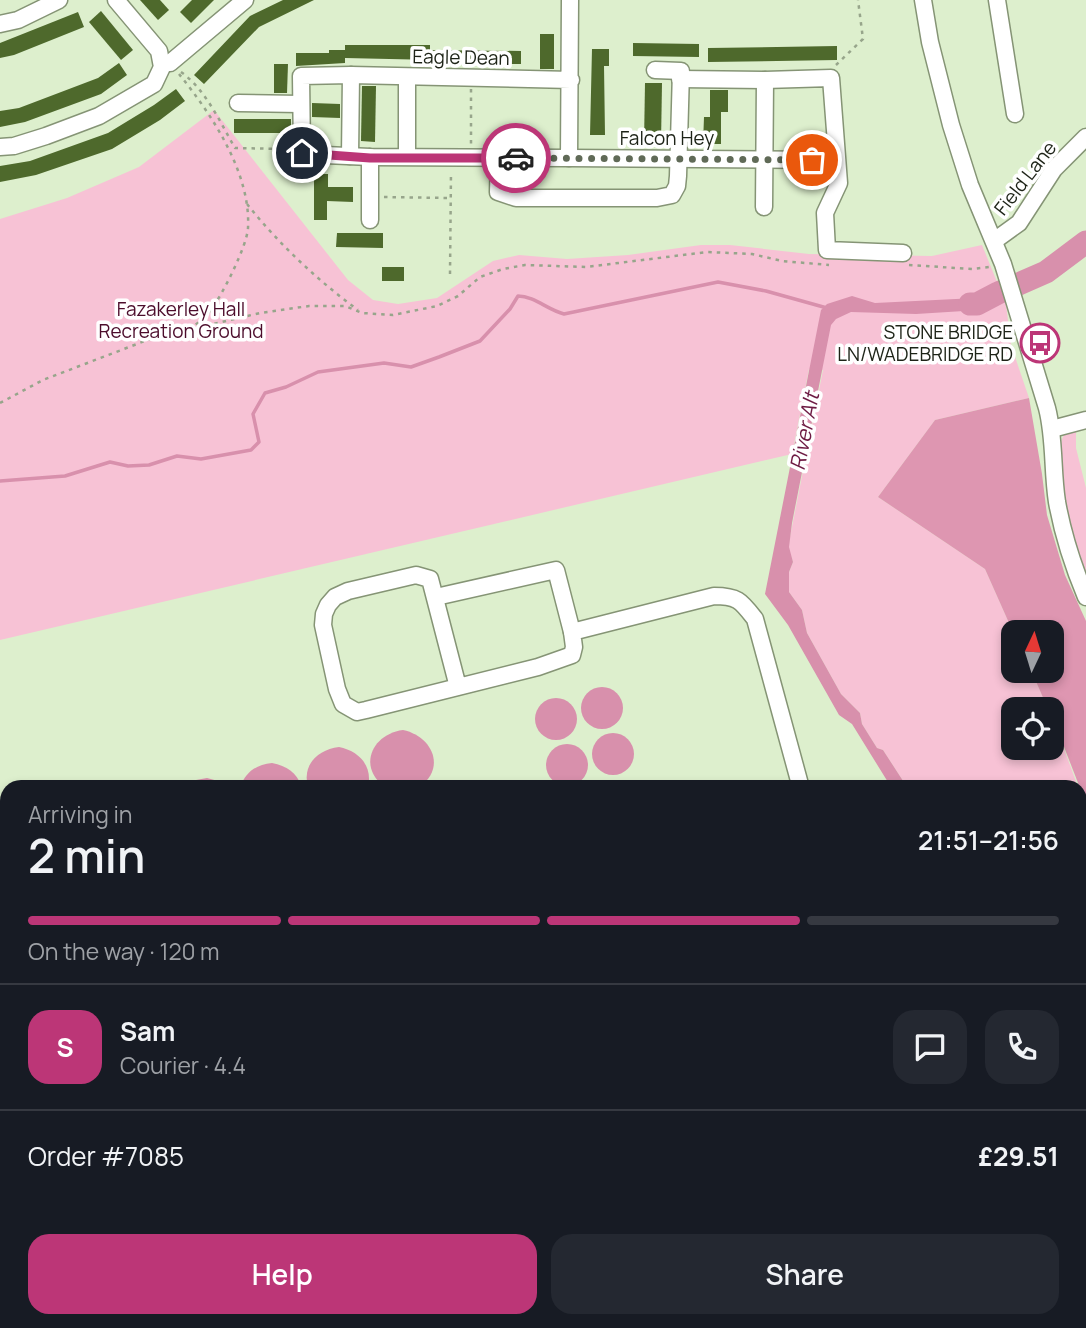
<!DOCTYPE html>
<meta charset="utf-8">
<style>
:root{--surface:#171b24;--page:#242831;--text:#f1f3f6;--muted:#9ea1a6;--line:#363941;--accent:#bc3677}
body{margin:0;font-family:Manrope,sans-serif;background:var(--page);color:var(--text);height:100vh;display:flex;flex-direction:column;font-size:26px;white-space:nowrap}
*{box-sizing:border-box;margin:0}
p{font-size:23px;color:var(--muted)}
.icon{flex:none;width:38px;height:38px;fill:none;stroke:currentColor;stroke-width:2;stroke-linecap:round;stroke-linejoin:round}
.map{position:relative;flex:1;overflow:hidden}
.details{position:absolute;left:0px;top:780px;width:1087px;height:548px;display:flex;flex-direction:column;background:var(--surface);border-radius:21px 21px 0 0;box-shadow:0 4px 10px #0003}
.details>*{flex:none}
.needle{width:46px;rotate:4deg}
.controls{position:absolute;left:1001px;top:620px;display:grid;gap:14px}
.controls a{display:grid;place-items:center;width:63px;height:63px;border-radius:14px;background:var(--surface);box-shadow:0 4px 10px #0003;font-size:35px}
.pin{position:absolute;display:grid;place-items:center;width:60px;height:60px;color:#fff;margin:-30px;border:4px solid #fff;border-radius:50%;box-shadow:0 2px 7px #0007}
.courier{position:absolute;display:grid;place-items:center;width:70px;height:70px;margin:-35px;border:5px solid #bc3677;border-radius:50%;background:#fff;color:#222;box-shadow:0 2px 9px #0007}
.summary em{font-style:normal;font-weight:600}
.summary div{display:flex;flex-direction:column-reverse}
.summary{display:flex;align-items:center;justify-content:space-between;height:119px;padding:0 28px}
h1{font-size:46px;font-weight:600;line-height:52px}
.bar{display:grid;grid-template-columns:repeat(4,1fr);gap:10px 7px;align-content:center;height:84px;padding:0 28px}
.bar i{height:9px;border-radius:5px;background:var(--line)}
.bar .selected{background:var(--accent)}
.bar p{grid-column:span 4}
.line{display:flex;align-items:center;gap:18px;padding:0 28px;border-top:2px solid var(--line)}
.line div{flex:1}
.round{display:grid;place-items:center;flex:none;width:74px;height:74px;border-radius:21px;background:var(--page)}
.primary-button{display:flex;gap:14px;margin-top:auto;padding:14px 28px}
.primary-button a{flex:1;height:80px;border-radius:21px;background:var(--accent);color:#fff;font-size:28px;font-weight:600;line-height:80px;text-align:center}
.primary-button a+a{background:var(--page);color:var(--text)}
.map>svg:first-child{display:block}
.green{fill:#f7c2d5}
.forest{fill:#de96b1}
.water{fill:#d890ac}
.lines{fill:none;stroke-linecap:round;stroke-linejoin:round}
.stream{stroke:#d890ac;stroke-width:3.5}
.river{stroke:#d890ac;stroke-width:23}
.building{fill:#4e692c}
.minor-casing{stroke:#859475;stroke-width:19}
.path{stroke:#97a58b;stroke-width:2.5;stroke-dasharray:3.5 5;stroke-linecap:butt}
.minor{stroke:#fff;stroke-width:16}
.done{stroke:#606a57;stroke-width:7;stroke-dasharray:0 12.6}
.route{stroke:#bc3677;stroke-width:9}
.labels{text-anchor:middle;dominant-baseline:central;stroke-width:7;stroke-linejoin:round;paint-order:stroke}
.street-label{font-size:19px;fill:#1d2317;stroke:#fff}
.park-label{font-size:19px;fill:#4c0d2c;stroke:#fff}
.poi-label{font-size:19px;fill:#1d2317;stroke:#fff;text-anchor:end}
.water-label{font-size:21px;font-style:italic;fill:#6d1a43;stroke:#fff}
</style>
<div class="map">
<svg width="1086" height="1328" viewBox="0 0 1086 1328">
<rect width="100%" height="100%" fill="#ddefcd"/>
<!-- green -->
<g class="green">
<polygon points="214,110 348,280 373,300 398,304 437,298 493,261 519,255 567,259 628,255 701,245 730,245 809,254 932,256 982,245 1006,304 1011,345 1029,398 935,420 878,497 985,569 1013,632 1013,670 1031,670 1048,709 1013,709 1013,747 1052,747 1052,716 1078,787 907,787 883,750 877,748 862,724 860,713 841,694 807,633 802,610 789,592 789,572 793,562 788,547 823,370 809,369 792,454 0,640 0,219 67,198 139,167"/>
<path d="M1076,427V448L1086,488V576C1078,551 1047,452 1066,432C1069,429 1073,428 1076,427Z"/>
<polygon points="1080,791 1084,909 1080,915"/>
<polygon points="1080,994 1086,1004 1086,1064 1080,1054"/>
<polygon points="0,1287 7,1299 7,1321 60,1321 51,1328 0,1328"/>
</g>
<!-- forest -->
<g class="forest">
<polygon points="1029,398 1042,474 1047,515 1065,575 1086,621 1086,926 1080,931 1080,915 1084,909 1080,788 1052,716 1052,709 1048,709 1031,670 1052,670 1052,632 1013,632 985,569 878,497 935,420"/>
<polygon points="1086,952 1086,1004 1080,994 1080,958"/>
</g>
<!-- water -->
<g class="water">
<polygon points="996,288 1000,299 980,310 916,314 851,312 836,319 831,325 792,523 789,547 793,562 789,572 789,592 802,610 807,633 841,694 860,713 862,724 877,748 883,750 907,787 891,787 852,724 839,715 788,625 765,594 821,310 827,304 852,296 875,303 976,298"/>
<circle cx="602" cy="708" r="21"/>
<circle cx="556" cy="719" r="21"/>
<path d="M403,730C432,736 447,768 419,787H385C357,767 372,734 403,730Z"/>
<circle cx="613" cy="754" r="21"/>
<circle cx="567" cy="765" r="21"/>
<path d="M339,747C359,751 373,766 368,787H308C302,765 317,750 339,747Z"/>
<path d="M272,763C287,766 296,772 302,787H240C246,772 255,765 272,763Z"/>
<polygon points="207,778 218,781 228,787 184,787 196,780"/>
<polygon points="7,812 7,880 0,852 0,813"/>
<polygon points="0,862 7,890 7,1018 0,989"/>
<polygon points="7,1133 7,1197 6,1198 0,1172 0,1134"/>
<polygon points="486,1321 563,1321 564,1328 477,1328 476,1324"/>
<polygon points="629,1321 708,1321 679,1328 630,1328"/>
<polygon points="760,1321 853,1321 855,1328 732,1328"/>
</g>
<g class="lines">
<!-- stream -->
<path class="stream" d="M0,481L65,476L110,462L128,466L149,465L177,456L201,459L251,450L259,442L253,414L265,393L286,387L318,372L384,363L411,367L439,357L480,341L510,309L518,296C534,296 548,310 564,314L718,282L766,291L827,308"/>
<!-- river -->
<polyline class="river" points="970,304 977,304 998,293 1046,272 1086,242"/>
</g>
<!-- building -->
<g class="building">
<polygon points="140,0 160,0 169,10 158,20"/>
<polygon points="192,0 214,0 191,23 180,12"/>
<polygon points="283,0 314,0 259,27 204,84 194,75 250,16"/>
<polygon points="101,11 133,50 121,60 89,22"/>
<polygon points="78,12 84,27 14,55 0,58 0,43"/>
<rect x="540" y="34" width="14" height="35"/>
<polygon points="633,43 699,44 699,57 633,56"/>
<polygon points="345,45 430,45 430,50 521,51 521,64 434,64 434,60 345,58 345,63 296,66 296,53 329,53 329,50 345,50"/>
<polygon points="837,46 837,60 708,62 708,48"/>
<polygon points="592,49 609,49 609,66 604,66 605,135 590,135"/>
<polygon points="119,63 127,75 101,94 25,122 0,127 0,111 19,108 98,78"/>
<polygon points="274,64 288,64 287,93 274,93"/>
<polygon points="645,83 662,83 661,143 644,143"/>
<polygon points="362,86 376,86 375,142 361,141"/>
<polygon points="176,89 185,101 160,120 112,149 36,175 0,182 0,166 30,161 108,133 154,105"/>
<polygon points="710,90 728,90 728,112 721,112 721,144 703,144 704,117 710,117"/>
<polygon points="312,103 340,104 340,118 312,117"/>
<rect x="234" y="119" width="57" height="14"/>
<polygon points="314,174 328,174 328,187 353,187 353,202 327,201 327,220 314,220"/>
<polygon points="337,233 383,233 383,248 336,247"/>
<rect x="382" y="267" width="22" height="14"/>
</g>
<g class="lines">
<defs>
<g id="minor">
<polyline points="570,0 569,158 370,157 302,154 301,76 351,75 571,80"/>
<path d="M923,0L930,42L951,125L970,185L1003,264L1047,408C1055,439 1052,470 1057,502C1063,535 1073,566 1086,597"/>
<polyline points="997,0 1015,114"/>
<polyline points="0,24 18,20 59,0"/>
<polyline points="170,63 245,0"/>
<polyline points="680,79 765,80 831,78 839,183 825,213 827,250 903,253"/>
<polyline points="238,103 300,104"/>
<polyline points="0,147 14,146 46,136 99,116 154,84 162,67 159,51 116,0"/>
<polyline points="350,156 351,75"/>
<polyline points="407,156 407,77"/>
<polyline points="569,158 836,160"/>
<polyline points="499,159 498,192 516,198 657,198 672,195 677,186 678,176 681,71 655,70"/>
<polyline points="764,207 765,80"/>
<polyline points="370,220 370,157"/>
<polyline points="994,241 1019,223 1054,169 1086,137"/>
<polyline points="1052,429 1086,420"/>
<polyline points="436,597 556,570 572,632"/>
<path d="M458,687L430,579L416,575L348,591L335,597L328,605L324,614L323,625L337,689L343,704L357,712L366,710L538,667L572,655L574,647L572,632L714,596C738,596 741,601 755,619L801,788"/>
<polyline points="1080,948 1086,942"/>
<polyline points="603,1321 605,1328"/>
<polyline points="1011,1321 1018,1328"/>
<polyline points="973,1328 980,1321"/>
</g>
</defs>
<!-- minor casing -->
<use href="#minor" class="minor-casing"/>
<!-- path -->
<g class="path">
<polyline points="836,65 863,39 858,0"/>
<path d="M181,72C206,90 220,122 235,148L288,149"/>
<path d="M179,74C212,115 251,173 248,228C247,246 222,296 210,311C204,317 197,323 191,330"/>
<polyline points="471,89 471,146"/>
<polyline points="384,197 450,198"/>
<path d="M247,204C278,243 317,280 358,310"/>
<polyline points="909,265 972,269 989,267"/>
<polyline points="450,274 451,172"/>
<polyline points="0,403 43,380 150,339 260,313 309,306 345,306 362,313 393,315 437,306 458,296 480,277 503,269 525,265 586,267 707,252 752,254 782,261 829,265"/>
</g>
<!-- minor -->
<use href="#minor" class="minor"/>
</g>
<g class="lines">
<!-- done -->
<polyline class="done" points="516,158 812,160"/>
<!-- route -->
<polyline class="route" points="302,153 370,158 516,158"/>
</g>
<!-- icons -->
<defs>
<symbol id="bus-ring" viewBox="-11 -11 22 22"><circle r="9.5" fill="#fff" stroke="#bc3677" stroke-width="1.5"/><path d="M-5-6H5V4H4V6H2V4H-2V6H-4V4H-5ZM-3.5-4V0h7V-4ZM-3.5 1.2v1.5H-2V1.2ZM2 1.2v1.5H3.5V1.2Z" fill="#bc3677"/></symbol>
</defs>
<g fill-rule="evenodd">
<use href="#bus-ring" x="1018" y="321" width="44" height="44"/>
</g>
<g class="labels">
<!-- street labels -->
<g class="street-label">
<text transform="translate(461 57) rotate(1)">Eagle Dean</text>
<text x="667" y="138">Falcon Hey</text>
<text transform="translate(1025 178) rotate(-52)">Field Lane</text>
</g>
<!-- park labels -->
<g class="park-label">
<text x="181" y="309">Fazakerley Hall<tspan x="181" dy="22">Recreation Ground</tspan></text>
</g>
<!-- poi labels -->
<g class="poi-label">
<text x="1013" y="332">STONE BRIDGE<tspan x="1013" dy="22">LN/WADEBRIDGE RD</tspan></text>
</g>
<!-- water labels -->
<g class="water-label">
<text transform="translate(804 431) rotate(-79)">River Alt</text>
</g>
</g>
</svg>
<div class="controls">
<a><svg class="needle" viewBox="-14 -14 28 28"><path d="M0-13l5 13h-10z" fill="#e53935"/><path d="M0 13l5-13h-10z" fill="#9ea1a6"/></svg></a>
<a><svg class="icon" aria-label="locate" viewBox="0 0 24 24"><circle cx="12" cy="12" r="6"/><path d="M12 2v4M12 18v4M2 12h4M18 12h4"/></svg></a>
</div>
<div class="pin" style="left:812px;top:160px;background:#ea580c"><svg class="icon" aria-label="bag" viewBox="0 0 24 24"><path d="M5 8h14l-1 12H6zM9 8a3 3 0 0 1 6 0"/></svg></div>
<div class="pin" style="left:302px;top:153px;background:#1f2937"><svg class="icon" aria-label="home" viewBox="0 0 24 24"><path d="M3 11l9-7 9 7M6 9v11h12V9"/></svg></div>
<div class="courier" style="left:516px;top:158px"><svg class="icon" aria-label="car" viewBox="0 0 24 24"><path d="M5 17H2v-5l4-1 3-4h7l3 4 3 1v5h-3M9 17h6M6 11h13"/><circle cx="7" cy="17" r="2"/><circle cx="17" cy="17" r="2"/></svg></div>
<section class="details">
<div class="summary"><div><h1>2 min</h1><p>Arriving in</p></div><em>21:51–21:56</em></div>
<div class="bar"><i class="selected"></i><i class="selected"></i><i class="selected"></i><i></i><p>On the way · 120 m</p></div>
<div class="line" style="height:126px"><b class="round" style="background:var(--accent);color:#fff">S</b><div><b>Sam</b><p>Courier · 4.4</p></div><a class="round"><svg class="icon" aria-label="chat" viewBox="0 0 24 24"><path d="M4 5h16v11H9l-5 4z"/></svg></a><a class="round"><svg class="icon" aria-label="phone" viewBox="0 0 24 24"><path d="M5 4h4l2 5-3 2q2 4 5 5l2-3 5 2v4C11 20 4 13 5 4z"/></svg></a></div>
<div class="line" style="height:91px"><div>Order #7085</div><b>£29.51</b></div>
<div class="primary-button"><a>Help</a><a>Share</a></div>
</section>
</div>
